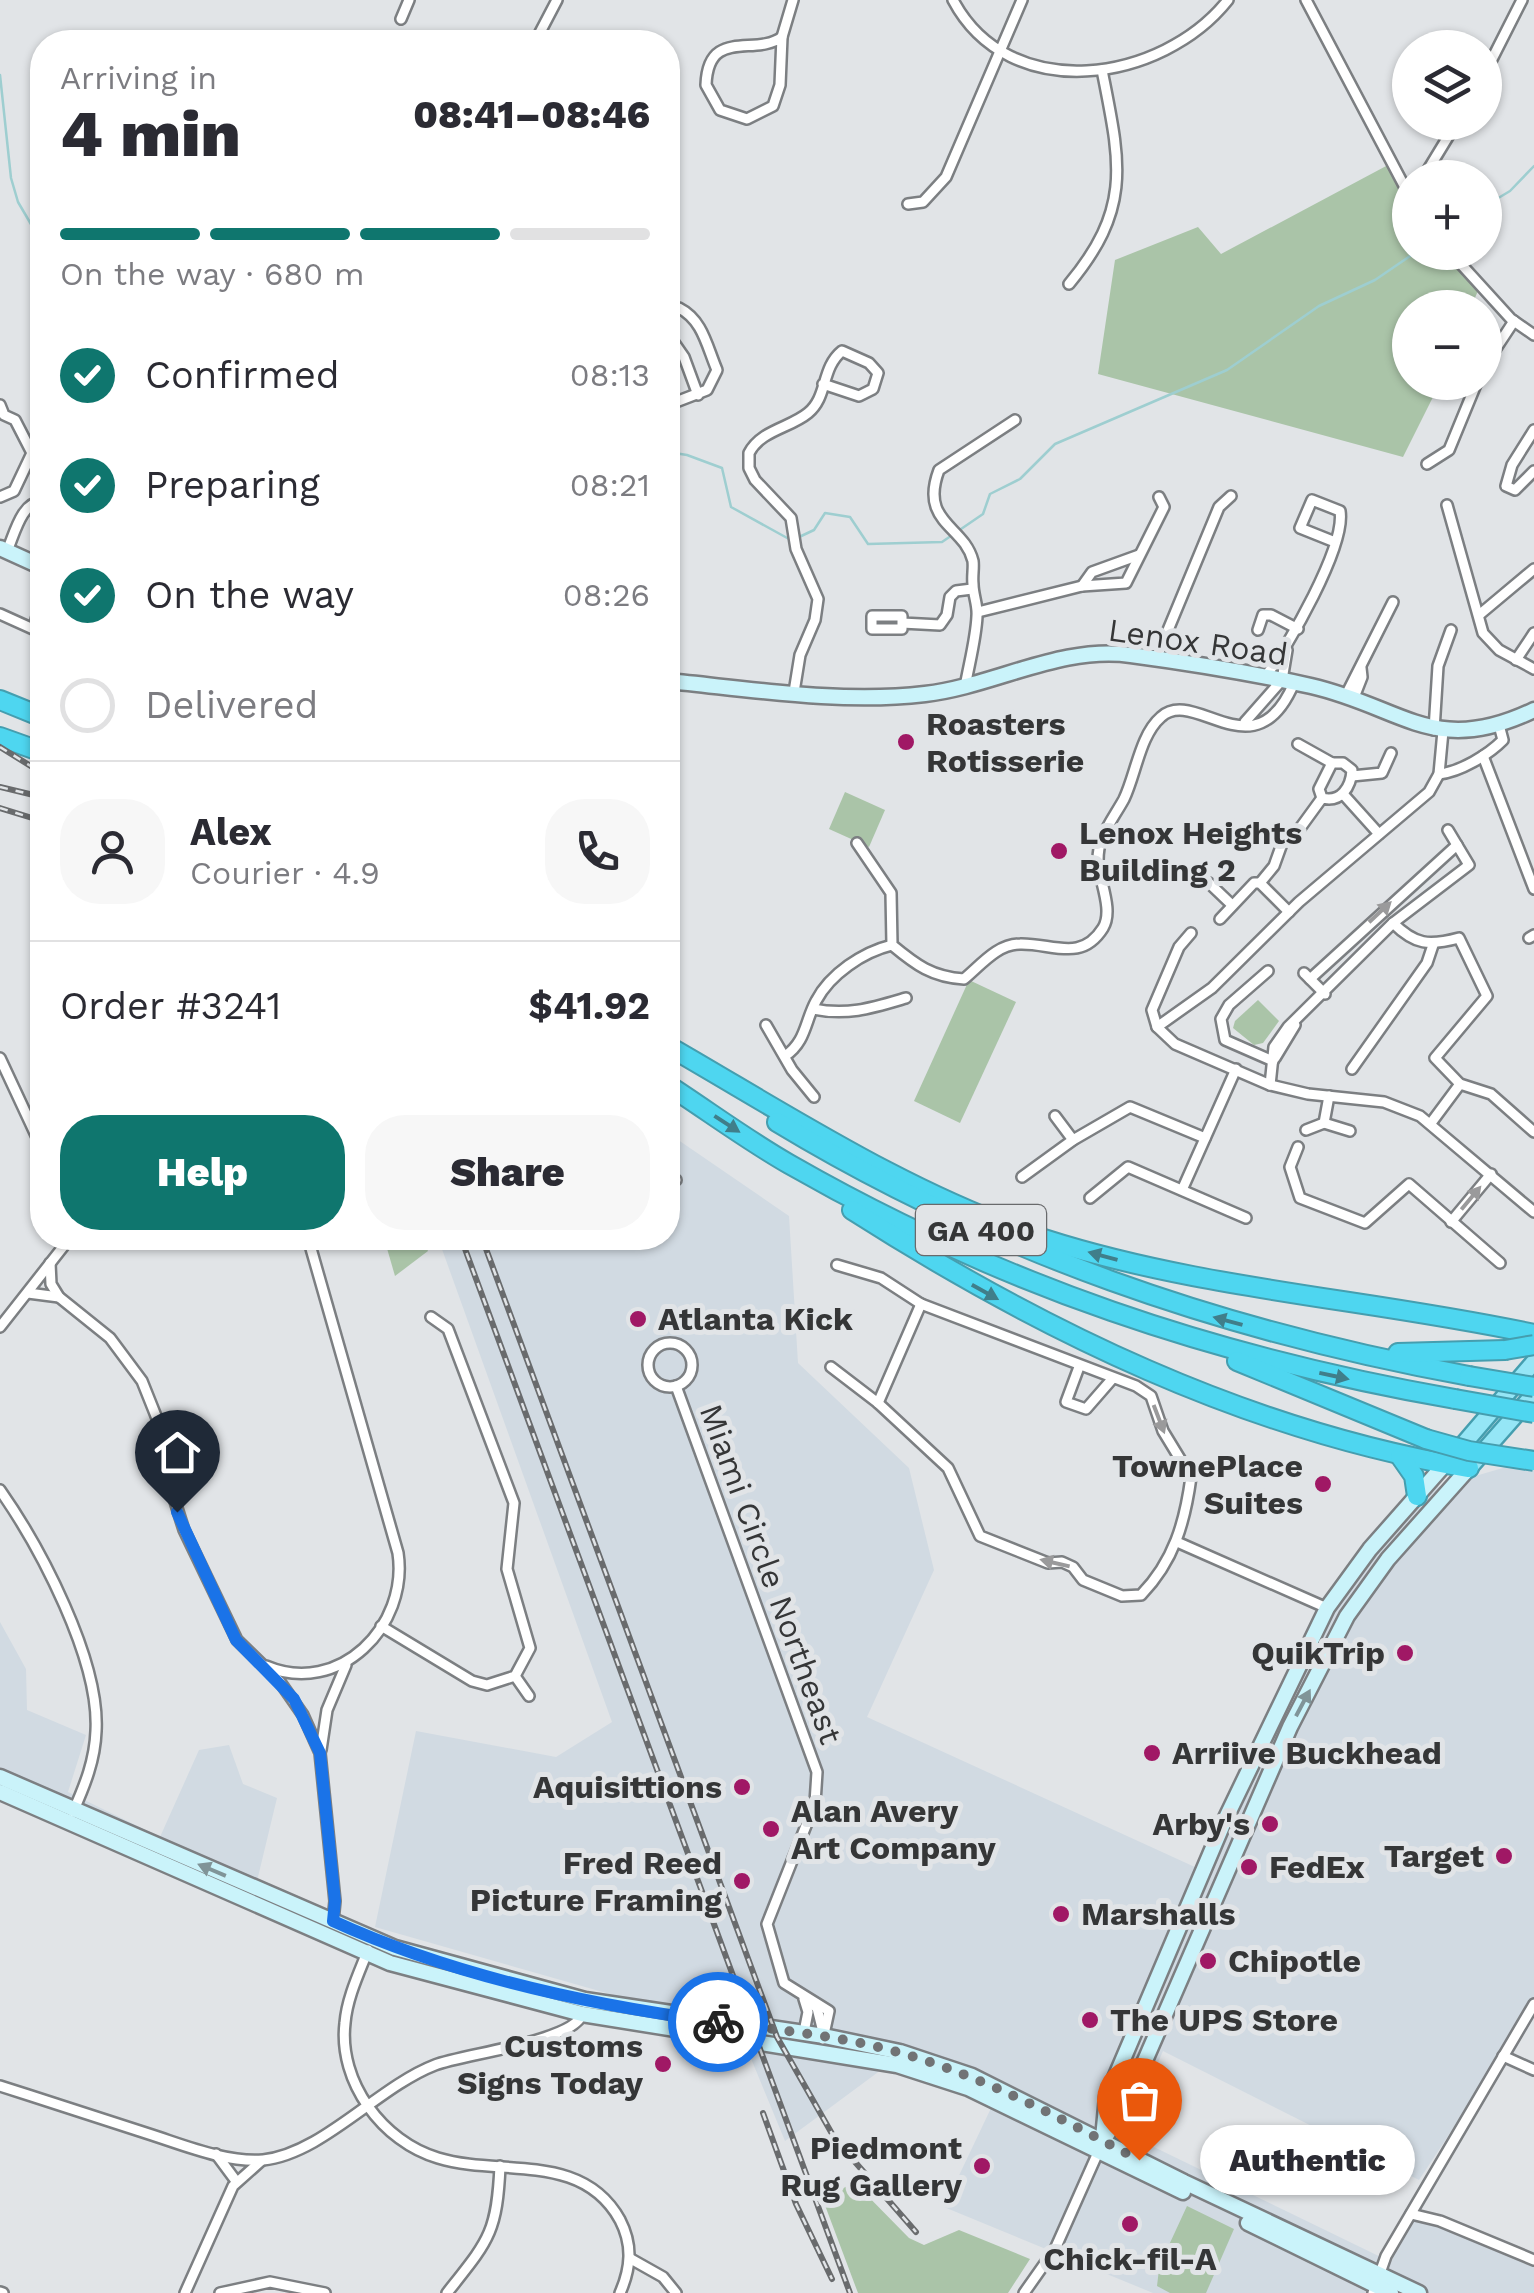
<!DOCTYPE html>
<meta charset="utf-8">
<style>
:root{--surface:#fff;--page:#f7f7f7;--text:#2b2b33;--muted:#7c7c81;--line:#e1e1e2;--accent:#0f766e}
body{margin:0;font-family:"Work Sans",sans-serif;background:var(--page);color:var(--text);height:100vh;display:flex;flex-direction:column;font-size:38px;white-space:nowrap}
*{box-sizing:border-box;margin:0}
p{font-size:32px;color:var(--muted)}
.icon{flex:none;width:55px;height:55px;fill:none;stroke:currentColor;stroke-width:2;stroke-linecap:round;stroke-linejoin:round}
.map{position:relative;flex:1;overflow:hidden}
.drawer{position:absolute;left:30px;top:30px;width:650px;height:1220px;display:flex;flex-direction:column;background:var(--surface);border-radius:40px;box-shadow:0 2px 8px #0004}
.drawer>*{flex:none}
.controls{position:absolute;left:1392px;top:30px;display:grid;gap:20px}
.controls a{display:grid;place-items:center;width:110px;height:110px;border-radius:50%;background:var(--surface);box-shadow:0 2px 8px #0004;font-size:50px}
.pin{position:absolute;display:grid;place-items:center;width:85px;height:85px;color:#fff;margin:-102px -42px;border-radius:50% 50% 50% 0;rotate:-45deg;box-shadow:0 0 10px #0007}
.pin .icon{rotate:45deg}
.courier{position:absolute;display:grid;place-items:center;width:100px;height:100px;margin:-50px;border:8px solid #1a73e8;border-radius:50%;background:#fff;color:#222;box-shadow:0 2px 12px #0007}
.bubble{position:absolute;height:70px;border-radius:35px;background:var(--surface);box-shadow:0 2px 8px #0004;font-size:32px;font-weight:800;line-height:70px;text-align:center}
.head em{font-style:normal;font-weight:800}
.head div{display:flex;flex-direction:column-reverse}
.head{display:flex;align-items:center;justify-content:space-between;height:170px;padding:0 30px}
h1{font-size:65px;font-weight:800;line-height:75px}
.bar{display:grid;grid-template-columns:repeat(4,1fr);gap:15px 10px;align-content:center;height:120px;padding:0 30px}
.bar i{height:12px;border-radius:8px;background:var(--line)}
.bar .current{background:var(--accent)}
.bar p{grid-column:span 4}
.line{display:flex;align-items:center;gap:25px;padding:0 30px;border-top:2px solid var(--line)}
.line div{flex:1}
.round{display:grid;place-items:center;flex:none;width:105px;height:105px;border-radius:40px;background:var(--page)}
ol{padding:0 30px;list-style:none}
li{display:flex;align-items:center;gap:30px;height:110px}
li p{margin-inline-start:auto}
li .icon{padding:10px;border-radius:50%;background:var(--accent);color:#fff;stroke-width:4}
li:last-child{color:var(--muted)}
li i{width:55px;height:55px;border:5px solid var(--line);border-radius:50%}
.cta{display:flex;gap:20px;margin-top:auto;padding:20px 30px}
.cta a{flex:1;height:115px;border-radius:40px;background:var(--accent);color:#fff;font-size:40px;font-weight:800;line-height:115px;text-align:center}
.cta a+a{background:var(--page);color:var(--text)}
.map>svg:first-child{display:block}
.built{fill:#d1dae2}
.green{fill:#aac4a8}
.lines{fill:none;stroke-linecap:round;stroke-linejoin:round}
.stream{stroke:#9eced0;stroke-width:2.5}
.street-casing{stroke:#7c7f82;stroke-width:14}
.secondary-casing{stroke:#7c7f82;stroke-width:19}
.primary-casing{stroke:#459eaf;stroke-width:20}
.highway-casing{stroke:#459eaf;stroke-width:22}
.street{stroke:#fff;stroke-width:9}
.secondary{stroke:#caf3fa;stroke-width:14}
.primary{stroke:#95e6f6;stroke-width:15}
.highway{stroke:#4ed6f0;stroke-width:18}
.rail-casing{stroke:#696b6d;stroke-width:6}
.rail{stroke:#e1e4e7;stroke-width:2.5;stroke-dasharray:8;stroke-linecap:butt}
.highway-bridge-casing{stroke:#459eaf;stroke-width:22;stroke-linecap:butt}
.highway-bridge{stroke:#4ed6f0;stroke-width:18}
.oneway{fill:#9a9a9b}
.oneway2{fill:#407e8a}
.oneway3{fill:#809498}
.done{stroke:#717375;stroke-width:10;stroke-dasharray:0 18}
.route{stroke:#1a73e8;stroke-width:12}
.poi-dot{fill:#a01865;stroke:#e1e4e7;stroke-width:4}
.labels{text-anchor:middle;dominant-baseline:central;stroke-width:10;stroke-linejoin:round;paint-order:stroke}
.shield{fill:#e1e4e7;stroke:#696a6c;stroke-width:2.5}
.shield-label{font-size:30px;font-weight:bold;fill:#353637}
.street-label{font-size:32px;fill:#353637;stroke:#e1e4e7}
.poi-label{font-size:32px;font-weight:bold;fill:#353637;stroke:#e1e4e7;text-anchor:start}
</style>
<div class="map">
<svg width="1534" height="2293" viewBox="0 0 1534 2293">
<rect width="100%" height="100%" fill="#e1e4e7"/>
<!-- built -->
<g class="built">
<polygon points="668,1133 789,1216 798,1363 909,1468 934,1570 867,1717 1208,1873 1292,1684 1336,1604 1417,1493 1534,1459 1534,2006 1419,2180 1163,2051 1127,2134 1391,2262 1414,2213 1534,2258 1534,2293 1153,2293 944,2207 992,2106 885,2067 785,2141 733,2015 638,2002 375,1927 416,1731 556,1757 612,1722 438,1238 668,1238"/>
<polygon points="0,1622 26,1669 27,1710 86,1735 68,1792 160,1837 199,1750 229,1745 243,1784 277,1798 257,1881 0,1771"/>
</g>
<!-- green -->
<g class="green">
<polygon points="1388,165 1410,194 1410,252 1457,253 1481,284 1471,307 1410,308 1410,382 1440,383 1403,457 1098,374 1115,260 1198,227 1221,254"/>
<polygon points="845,792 885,810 869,847 829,829"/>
<polygon points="969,980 1016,1002 960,1123 914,1101"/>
<polygon points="1258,1000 1279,1021 1263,1043 1254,1045 1233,1028 1235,1021"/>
<polygon points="384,1238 422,1238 428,1251 395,1276"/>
<polygon points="854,2182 909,2238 924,2245 959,2230 1030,2259 1008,2293 858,2293 823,2200"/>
<polygon points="1187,2206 1234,2229 1206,2293 1170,2293 1157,2286 1160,2261 1168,2258 1169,2245"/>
</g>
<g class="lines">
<!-- stream -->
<g class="stream">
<polyline points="0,75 11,178 18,202 42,243"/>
<polyline points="1485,206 1510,191 1534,166"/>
<polyline points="1419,252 1435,256"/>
<polyline points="668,452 687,455 722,468 731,507 789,539"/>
<polyline points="797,538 814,530 825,513 850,517 868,544 942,542 983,514 990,494 1020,479 1055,444 1227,370 1319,306 1375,280 1416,252"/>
</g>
<defs>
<g id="street">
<path d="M953,0C1009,106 1162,83 1228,0"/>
<polyline points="1306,0 1410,197"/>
<polyline points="401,19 409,0"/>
<path d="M782,37L780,85L773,106L747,119L720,110L706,85C708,27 755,57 782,37Z"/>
<polyline points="782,37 793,0"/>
<polyline points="535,42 557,0"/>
<polyline points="1485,73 1522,0"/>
<polyline points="1423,178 1457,122"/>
<polyline points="908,204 923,202 946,177 1022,0"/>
<polyline points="1450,252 1511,319 1534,335"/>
<path d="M1069,284C1133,207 1120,162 1102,70"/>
<path d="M668,310L679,308C703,320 707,347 717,370L707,390L668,405"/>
<polyline points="668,334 684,357 698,395"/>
<polyline points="1485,365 1514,321"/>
<polyline points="0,405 4,415 15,420 32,453 14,491 0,497"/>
<polyline points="1534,430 1512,465 1506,486 1515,490 1534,471"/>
<polyline points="1427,464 1449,450 1477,382"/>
<polyline points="1447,505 1483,633 1499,650 1534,669"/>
<path d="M7,551C15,533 21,503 42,501"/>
<polyline points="1082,586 1092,572 1139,555"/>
<polyline points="978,612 1082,586 1126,583 1164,507 1159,497"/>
<polyline points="0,614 42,633"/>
<polyline points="1479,615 1534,569"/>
<polyline points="36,620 42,597"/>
<polyline points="902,623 902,629 872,629 872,616 902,616 902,623 940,625 947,615 950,597 956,591 972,589"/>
<polyline points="1258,630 1263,615 1271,615 1298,629"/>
<polyline points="1156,659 1219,507 1231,496"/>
<polyline points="1516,660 1534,633"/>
<path d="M1265,677C1288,647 1346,546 1340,511L1312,500L1300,528L1335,542"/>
<path d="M965,687C969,664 976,639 977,616C978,605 973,595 973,584C972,576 974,568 973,561C964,525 919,523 939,470L1015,420"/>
<path d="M794,692L800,655L815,620L818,599L796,549L791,518L755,480L749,468V453C761,430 790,428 808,413C828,397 821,368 842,351L869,363L878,373L873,389L859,396L823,384"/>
<polyline points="1345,697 1393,602"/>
<polyline points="1353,700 1362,677 1361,668"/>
<polyline points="1245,722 1282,680 1287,650"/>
<polyline points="1434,730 1438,666 1451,630"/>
<polyline points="1298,744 1332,763"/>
<polyline points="1483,756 1534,889"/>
<path d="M1439,774C1460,772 1488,755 1503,740L1499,725"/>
<polyline points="1352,776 1382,773 1391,753"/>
<polyline points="1343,794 1379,834"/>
<path d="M1298,831L1322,798L1319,789L1332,763H1343L1352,770C1351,787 1341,803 1322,798"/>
<path d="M857,843L891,893L892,945C916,965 932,977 964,979C981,965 997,944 1020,944C1052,943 1081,963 1103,928C1114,910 1099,881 1098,861C1098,855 1099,845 1102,839C1107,825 1117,812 1124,799C1136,774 1140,735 1161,717C1195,686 1255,775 1294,683"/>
<polyline points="1209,883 1232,905"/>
<polyline points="1260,883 1274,866 1283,841"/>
<polyline points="1220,919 1254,883 1260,883 1289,912"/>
<path d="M1393,923C1415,945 1429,946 1459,938L1487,996L1435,1058L1460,1084L1491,1094L1534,1132"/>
<polyline points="1191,933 1179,947 1152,1010 1157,1027 1175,1044 1270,1085 1308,1094 1384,1102 1420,1116 1534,1212"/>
<polyline points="1529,938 1534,935"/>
<polyline points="1268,971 1229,1005 1221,1019 1225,1040 1273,1061"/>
<polyline points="1304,973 1325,994"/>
<polyline points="1310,979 1457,845"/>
<path d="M813,1009C848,1016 872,1008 906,998"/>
<polyline points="766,1025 792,1070 814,1097"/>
<polyline points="1157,1027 1212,988 1299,902 1429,792 1439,774 1443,731"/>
<path d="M785,1056C806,1042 805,1021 816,1001C830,974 863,952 892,945"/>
<polyline points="0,1058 42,1148"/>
<polyline points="1275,1058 1295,1025"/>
<polyline points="1352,1069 1427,963 1433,945"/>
<polyline points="1270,1085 1274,1047 1288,1027 1393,923 1469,865 1448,830"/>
<polyline points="1055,1116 1073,1140"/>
<polyline points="1324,1123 1350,1131"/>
<polyline points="1431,1123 1460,1084"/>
<polyline points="1306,1130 1324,1123 1329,1096"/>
<polyline points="1298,1147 1290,1167 1300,1198 1365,1223 1409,1184 1500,1263"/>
<polyline points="1022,1177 1073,1140 1130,1107 1205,1138"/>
<polyline points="668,1180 676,1180"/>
<polyline points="1182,1190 1236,1069"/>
<polyline points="1090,1198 1128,1167 1246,1218"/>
<polyline points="1451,1222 1491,1174"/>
<polyline points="50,1263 51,1284 59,1297 110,1338 142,1381 158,1421 172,1492 184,1530 237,1640 280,1682 303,1715 320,1753 335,1901 333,1921"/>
<polyline points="28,1293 59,1297"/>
<polyline points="0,1327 70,1238"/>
<circle cx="670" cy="1365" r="22"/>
<path d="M831,1367L878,1403L948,1468L980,1536L1048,1563L1062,1562L1073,1567L1083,1580L1122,1596L1141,1595C1174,1561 1185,1522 1191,1477L1163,1431L1151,1396L1136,1386L921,1304L881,1278L837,1265"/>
<polyline points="1079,1367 1066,1402 1086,1409 1113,1378"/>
<polyline points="676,1386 817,1772 815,1803 767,1924 784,1983 829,2011 823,2039"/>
<polyline points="878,1403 921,1304"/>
<path d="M0,1490C40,1547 100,1660 96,1731C95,1760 85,1785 73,1812"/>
<polyline points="1177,1542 1327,1608"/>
<polyline points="381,1626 472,1681 487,1685 515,1676 530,1648 507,1569 514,1503 448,1329 431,1317"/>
<path d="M266,1666C339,1697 409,1626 398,1553L308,1238"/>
<polyline points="515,1676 529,1696"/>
<polyline points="321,1750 327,1710 346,1665"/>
<path d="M368,1950C359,1973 347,1998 345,2023C338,2082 383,2142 438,2158C500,2177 582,2151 620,2220C633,2245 631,2268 620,2293"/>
<polyline points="809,2001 817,2008 824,2036"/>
<polyline points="804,2032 808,2012 804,1999"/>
<polyline points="1503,2056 1534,2070"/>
<path d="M0,2086C51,2102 102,2119 152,2135C186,2146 228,2163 263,2160C322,2154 378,2087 435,2065C464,2054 575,2041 582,2014"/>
<polyline points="216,2154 236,2181"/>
<polyline points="1411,2214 1440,2221 1534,2260"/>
<polyline points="631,2259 663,2277 676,2293"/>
<polyline points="0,2292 3,2293"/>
<polyline points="185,2293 233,2186 261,2161"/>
<polyline points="220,2293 270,2282 325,2293"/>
<path d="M447,2293C488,2241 497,2234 500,2166"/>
<polyline points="1024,2293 1055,2249 1100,2148"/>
<polyline points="1373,2293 1386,2256 1534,2004"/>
</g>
<g id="secondary">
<polyline points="0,548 42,567"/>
<path d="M668,681C750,689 841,704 925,694C994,686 1061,645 1131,655C1191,663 1252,673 1311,686C1403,707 1434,758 1534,710"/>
<polyline points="0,1777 395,1948 585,2000 824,2036 900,2052 972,2076 1184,2182 1419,2293"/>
<polyline points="0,1792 390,1963 582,2014 897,2065 968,2088 1183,2192"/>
<polyline points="1103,2138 1107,2097 1223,1824 1327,1608 1370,1549 1445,1464"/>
<polyline points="1103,2141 1127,2102 1290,1727 1347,1616 1388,1559 1469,1468"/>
<polyline points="1248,2223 1391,2293"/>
</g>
<g id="primary">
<polyline points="1455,1454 1534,1362"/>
<polyline points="1469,1468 1534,1394"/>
</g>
<g id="highway">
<polyline points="0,700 42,717"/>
<polyline points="0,737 42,752"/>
<path d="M668,1046C788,1115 911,1196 1044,1239C1203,1290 1372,1299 1534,1334"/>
<path d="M668,1085C708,1111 747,1140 789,1164C1000,1285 1216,1357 1455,1399"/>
<path d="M777,1122C992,1252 1223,1331 1469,1376"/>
<path d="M852,1210C1040,1330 1247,1431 1469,1468"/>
<polyline points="1398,1353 1505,1350"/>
<polyline points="1237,1361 1426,1439"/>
<polyline points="1400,1456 1414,1476 1417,1496"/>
</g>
</defs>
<!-- street casing -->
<use href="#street" class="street-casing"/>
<!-- secondary casing -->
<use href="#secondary" class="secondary-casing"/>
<!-- primary casing -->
<use href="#primary" class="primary-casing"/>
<!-- highway casing -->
<use href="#highway" class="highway-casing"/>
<!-- street -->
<use href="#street" class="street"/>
<!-- secondary -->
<use href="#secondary" class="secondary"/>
<!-- primary -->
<use href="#primary" class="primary"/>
<!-- highway -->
<use href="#highway" class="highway"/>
<defs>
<g id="rail">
<polyline points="0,747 42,773"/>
<polyline points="0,787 42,797"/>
<polyline points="0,808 42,821"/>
<polyline points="461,1238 850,2293"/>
<polyline points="482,1238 777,2037 835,2139 916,2232"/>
<polyline points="763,2113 796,2204 832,2279"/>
</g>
</defs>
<!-- rail casing -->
<use href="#rail" class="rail-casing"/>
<!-- rail -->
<use href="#rail" class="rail"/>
<defs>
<g id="highway-bridge">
<polyline points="1505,1350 1534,1345"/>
<polyline points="1469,1376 1534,1387"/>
<polyline points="1455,1399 1534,1413"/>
<polyline points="1426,1439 1469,1451 1534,1461"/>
</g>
</defs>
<!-- highway-bridge casing -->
<use href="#highway-bridge" class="highway-bridge-casing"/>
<!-- highway-bridge -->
<use href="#highway-bridge" class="highway-bridge"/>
</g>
<!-- one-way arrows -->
<defs><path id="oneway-solid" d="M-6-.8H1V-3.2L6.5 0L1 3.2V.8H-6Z" transform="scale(2.5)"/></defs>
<g class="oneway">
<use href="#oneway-solid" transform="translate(1380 912) rotate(-43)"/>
<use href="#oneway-solid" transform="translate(1471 1198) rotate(-50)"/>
<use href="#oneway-solid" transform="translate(1159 1419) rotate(69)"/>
<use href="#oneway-solid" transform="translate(1055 1563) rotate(-167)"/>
</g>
<g class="oneway2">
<use href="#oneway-solid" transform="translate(727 1124) rotate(33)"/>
<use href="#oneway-solid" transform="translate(1103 1256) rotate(-165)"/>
<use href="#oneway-solid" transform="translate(985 1292) rotate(29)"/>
<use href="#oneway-solid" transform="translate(1228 1321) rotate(-165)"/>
<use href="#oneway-solid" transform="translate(1334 1376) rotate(12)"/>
</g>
<g class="oneway3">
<use href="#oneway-solid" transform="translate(1303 1703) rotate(-62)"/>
<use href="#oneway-solid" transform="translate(212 1870) rotate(-157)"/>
</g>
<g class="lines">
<!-- done -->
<path class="done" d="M718,2022C779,2030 841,2036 901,2053C985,2077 1062,2119 1139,2160"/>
<!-- route -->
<path class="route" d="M177,1512L236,1640L294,1699L320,1753L335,1901L333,1921C453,1976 588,2005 718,2022"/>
</g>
<!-- markers -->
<g class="poi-dot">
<circle cx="906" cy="742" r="10"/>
<circle cx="1059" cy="851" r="10"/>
<circle cx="638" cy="1319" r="10"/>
<circle cx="1323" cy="1484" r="10"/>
<circle cx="1405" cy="1653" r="10"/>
<circle cx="1152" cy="1753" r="10"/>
<circle cx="742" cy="1787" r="10"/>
<circle cx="1270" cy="1824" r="10"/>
<circle cx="771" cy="1829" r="10"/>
<circle cx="1504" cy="1856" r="10"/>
<circle cx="1249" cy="1867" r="10"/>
<circle cx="742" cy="1881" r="10"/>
<circle cx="1061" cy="1914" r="10"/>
<circle cx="1208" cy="1961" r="10"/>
<circle cx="1090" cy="2020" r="10"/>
<circle cx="663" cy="2064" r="10"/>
<circle cx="982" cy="2166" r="10"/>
<circle cx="1130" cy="2224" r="10"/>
</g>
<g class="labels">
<!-- shield labels -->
<rect class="shield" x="916" y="1205" width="130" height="50" rx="8"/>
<g class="shield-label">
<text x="981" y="1230">GA 400</text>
</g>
<!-- street labels -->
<g class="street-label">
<text transform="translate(1198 642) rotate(8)">Lenox Road</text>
<text transform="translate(771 1574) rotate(70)">Miami Circle Northeast</text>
</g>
<!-- poi labels -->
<g class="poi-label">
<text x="926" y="724">Roasters<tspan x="926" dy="37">Rotisserie</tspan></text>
<text x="1079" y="833">Lenox Heights<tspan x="1079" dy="37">Building 2</tspan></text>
<text x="658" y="1319">Atlanta Kick</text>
<text x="1303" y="1466" text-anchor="end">TownePlace<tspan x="1303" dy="37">Suites</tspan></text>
<text x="1385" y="1653" text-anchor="end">QuikTrip</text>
<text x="1172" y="1753">Arriive Buckhead</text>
<text x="722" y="1787" text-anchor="end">Aquisittions</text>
<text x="791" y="1811">Alan Avery<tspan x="791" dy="37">Art Company</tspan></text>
<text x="1250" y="1824" text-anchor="end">Arby's</text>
<text x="1484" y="1856" text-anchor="end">Target</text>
<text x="722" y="1863" text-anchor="end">Fred Reed<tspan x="722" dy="37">Picture Framing</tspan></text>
<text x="1269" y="1867">FedEx</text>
<text x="1081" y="1914">Marshalls</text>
<text x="1228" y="1961">Chipotle</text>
<text x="1110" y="2020">The UPS Store</text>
<text x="643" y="2046" text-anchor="end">Customs<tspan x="643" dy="37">Signs Today</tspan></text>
<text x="962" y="2148" text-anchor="end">Piedmont<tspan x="962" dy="37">Rug Gallery</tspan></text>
<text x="1130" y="2259" text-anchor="middle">Chick-fil-A</text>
</g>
</g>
</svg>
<div class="controls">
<a><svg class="icon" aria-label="layers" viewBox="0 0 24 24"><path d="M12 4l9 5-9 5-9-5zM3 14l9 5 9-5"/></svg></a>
<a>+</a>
<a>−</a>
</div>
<div class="pin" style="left:1139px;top:2160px;background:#ea580c"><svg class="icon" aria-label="bag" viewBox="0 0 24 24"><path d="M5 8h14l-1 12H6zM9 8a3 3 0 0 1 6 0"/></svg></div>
<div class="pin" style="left:177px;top:1512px;background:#1f2937"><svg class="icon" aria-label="home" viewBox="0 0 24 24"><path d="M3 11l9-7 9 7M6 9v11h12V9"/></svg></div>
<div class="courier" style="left:718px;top:2022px"><svg class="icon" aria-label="bike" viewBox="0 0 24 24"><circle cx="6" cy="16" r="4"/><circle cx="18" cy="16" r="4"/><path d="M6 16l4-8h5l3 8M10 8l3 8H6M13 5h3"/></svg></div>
<div class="bubble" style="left:1200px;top:2125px;width:215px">Authentic</div>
<section class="drawer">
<div class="head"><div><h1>4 min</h1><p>Arriving in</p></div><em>08:41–08:46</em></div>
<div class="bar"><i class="current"></i><i class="current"></i><i class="current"></i><i></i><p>On the way · 680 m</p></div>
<ol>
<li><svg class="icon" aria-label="check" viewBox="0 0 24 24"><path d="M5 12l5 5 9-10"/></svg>Confirmed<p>08:13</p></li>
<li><svg class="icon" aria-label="check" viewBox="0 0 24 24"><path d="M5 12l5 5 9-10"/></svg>Preparing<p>08:21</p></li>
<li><svg class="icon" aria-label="check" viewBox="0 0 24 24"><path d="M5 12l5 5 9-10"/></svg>On the way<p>08:26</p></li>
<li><i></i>Delivered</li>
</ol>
<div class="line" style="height:180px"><a class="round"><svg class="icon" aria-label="person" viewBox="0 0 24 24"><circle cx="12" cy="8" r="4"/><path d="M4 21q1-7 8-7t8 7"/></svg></a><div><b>Alex</b><p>Courier · 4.9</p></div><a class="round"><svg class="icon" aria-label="phone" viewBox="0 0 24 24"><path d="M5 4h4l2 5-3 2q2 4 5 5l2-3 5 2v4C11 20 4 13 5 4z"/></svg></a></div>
<div class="line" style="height:130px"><div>Order #3241</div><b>$41.92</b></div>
<div class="cta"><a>Help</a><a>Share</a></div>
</section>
</div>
